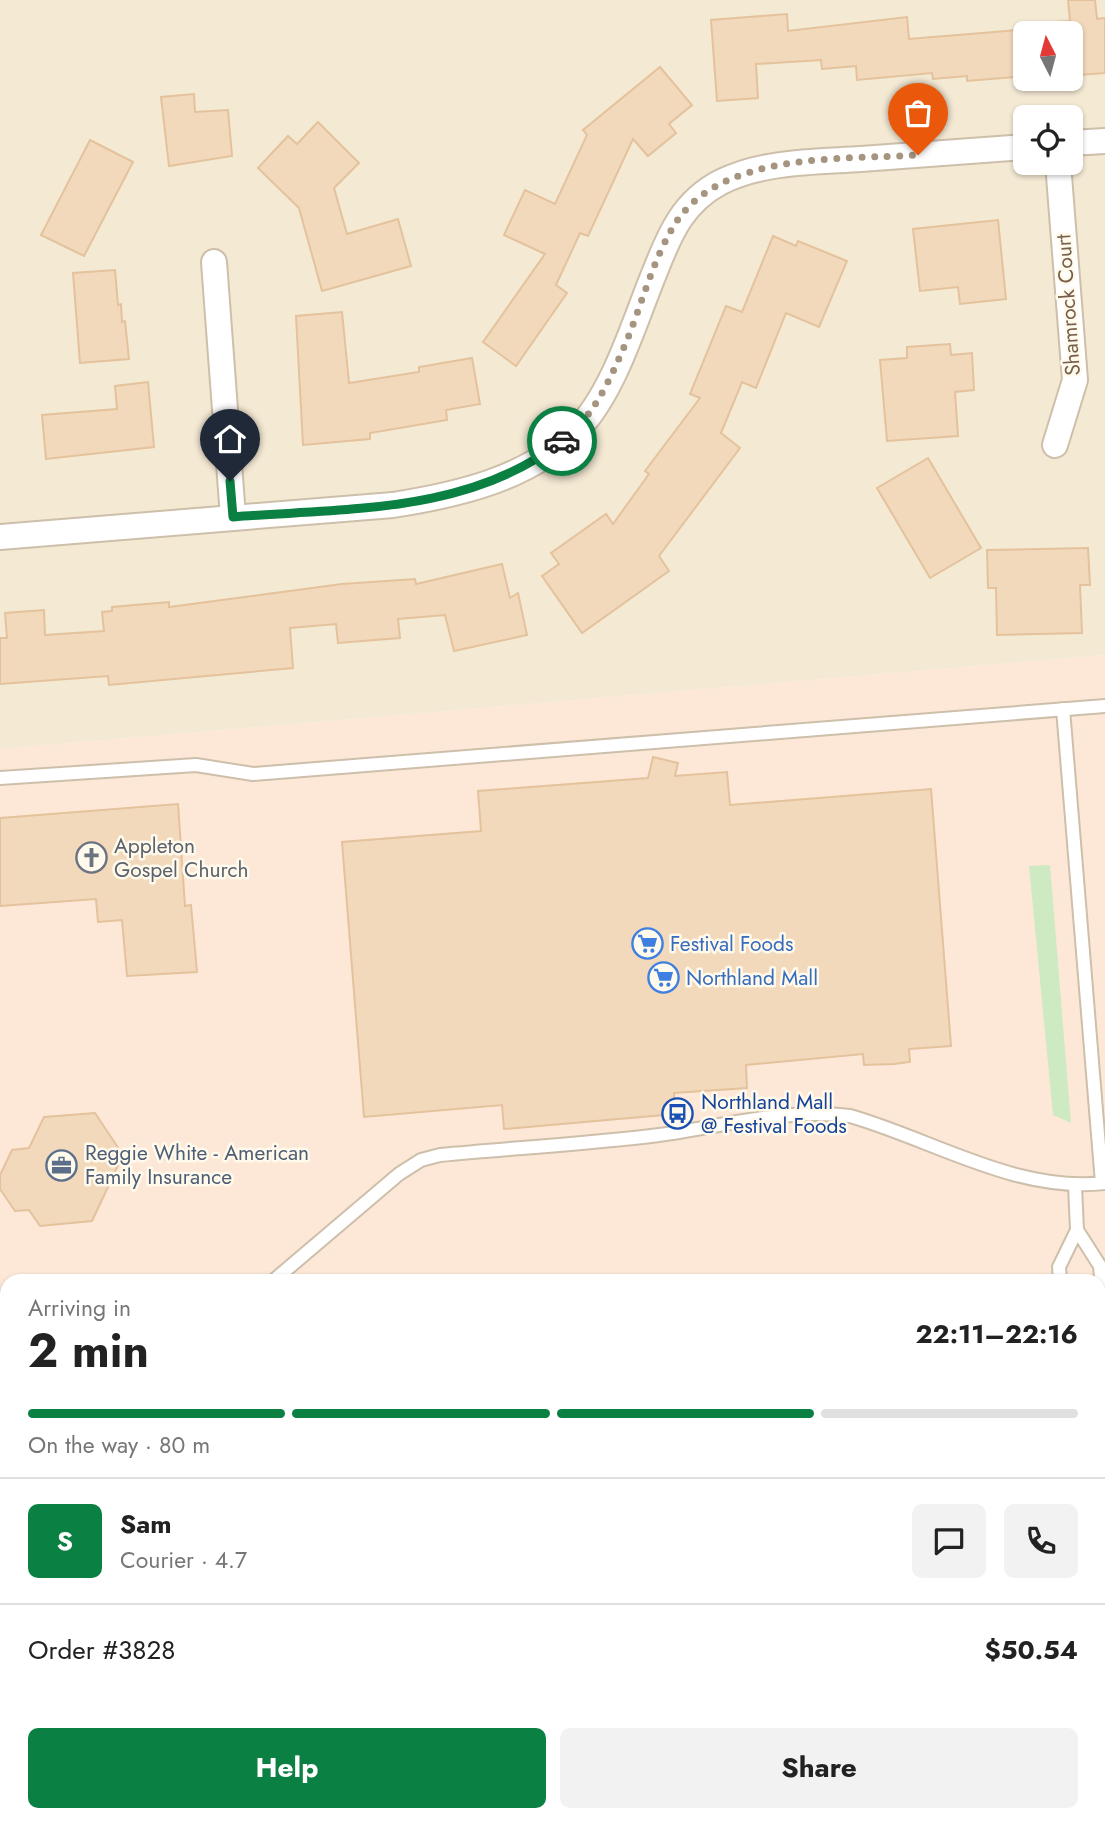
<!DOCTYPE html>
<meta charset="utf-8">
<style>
:root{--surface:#fff;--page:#f2f2f2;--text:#222;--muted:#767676;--line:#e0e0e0;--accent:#0b8043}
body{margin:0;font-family:Jost,sans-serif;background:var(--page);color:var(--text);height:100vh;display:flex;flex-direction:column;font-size:26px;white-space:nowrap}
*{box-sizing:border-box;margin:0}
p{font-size:23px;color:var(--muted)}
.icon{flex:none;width:38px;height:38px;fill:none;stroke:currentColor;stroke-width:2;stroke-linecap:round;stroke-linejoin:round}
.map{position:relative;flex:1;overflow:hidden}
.drawer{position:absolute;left:0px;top:1274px;width:1106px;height:548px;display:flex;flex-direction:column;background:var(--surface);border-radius:21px 21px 0 0;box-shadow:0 2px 5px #0004}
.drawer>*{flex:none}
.needle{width:46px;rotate:354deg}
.controls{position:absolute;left:1013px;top:21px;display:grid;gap:14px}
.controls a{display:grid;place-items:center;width:70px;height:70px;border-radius:10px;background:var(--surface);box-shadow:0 2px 5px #0004;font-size:35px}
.pin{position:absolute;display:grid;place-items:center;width:60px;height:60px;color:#fff;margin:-72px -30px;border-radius:50% 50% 50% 0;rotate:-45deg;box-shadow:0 0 7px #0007}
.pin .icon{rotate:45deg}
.courier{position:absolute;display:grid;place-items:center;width:70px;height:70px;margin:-35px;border:5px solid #0b8043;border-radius:50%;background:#fff;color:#222;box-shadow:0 2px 9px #0007}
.summary em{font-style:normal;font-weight:700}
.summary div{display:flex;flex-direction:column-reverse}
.summary{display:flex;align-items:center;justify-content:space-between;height:119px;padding:0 28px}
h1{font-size:46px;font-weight:700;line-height:52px}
.bar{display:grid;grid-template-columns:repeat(4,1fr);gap:10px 7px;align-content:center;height:84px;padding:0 28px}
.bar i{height:9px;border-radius:5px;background:var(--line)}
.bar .selected{background:var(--accent)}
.bar p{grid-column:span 4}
.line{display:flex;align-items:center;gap:18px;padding:0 28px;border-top:2px solid var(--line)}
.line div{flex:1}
.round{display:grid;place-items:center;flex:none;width:74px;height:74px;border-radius:10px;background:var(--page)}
.button{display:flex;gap:14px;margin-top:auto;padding:14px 28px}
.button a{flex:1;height:80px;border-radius:10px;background:var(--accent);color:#fff;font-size:28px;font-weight:700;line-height:80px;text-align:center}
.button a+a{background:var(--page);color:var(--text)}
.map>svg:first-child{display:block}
.residential{fill:#f4e9d3;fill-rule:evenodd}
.commercial{fill:#fde8d8}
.green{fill:#cdeac3}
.building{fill:#f2d9bc;stroke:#e4c29c;stroke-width:2}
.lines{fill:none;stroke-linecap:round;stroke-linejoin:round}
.lane-casing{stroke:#cebfab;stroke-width:16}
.street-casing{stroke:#cebfab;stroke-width:28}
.secondary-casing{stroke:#d1c0a8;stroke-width:38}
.lane{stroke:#fff;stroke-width:12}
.street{stroke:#fff;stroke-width:24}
.secondary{stroke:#fff;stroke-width:35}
.done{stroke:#a49480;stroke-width:7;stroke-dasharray:0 12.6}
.route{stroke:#0b8043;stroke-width:9}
.labels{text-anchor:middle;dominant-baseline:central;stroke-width:5;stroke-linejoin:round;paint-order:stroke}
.street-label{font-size:21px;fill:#755f4a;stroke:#fffaeb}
.worship-label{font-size:21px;fill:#5b616d;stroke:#fffaeb;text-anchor:start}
.shop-label{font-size:21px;fill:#366cbe;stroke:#fffaeb;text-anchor:start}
.transit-label{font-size:21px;fill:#164399;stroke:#fffaeb;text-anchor:start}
.service-label{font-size:21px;fill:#4e5e75;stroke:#fffaeb;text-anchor:start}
</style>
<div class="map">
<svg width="1105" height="1821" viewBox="0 0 1105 1821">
<rect width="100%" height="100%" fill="#fcf6e4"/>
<!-- residential -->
<g class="residential">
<path d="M0,0H1105V655L0,749ZM1026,33H1071V79H1026ZM1026,117H1071V163H1026Z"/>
<polygon points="384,1815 825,1815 826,1821 374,1821"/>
</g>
<!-- commercial -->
<polygon class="commercial" points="1105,655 1105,1558 1099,1558 1099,1281 7,1281 7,1668 0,1669 0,749"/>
<!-- green -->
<polygon class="green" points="1050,865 1071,1123 1053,1115 1029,866"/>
<!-- building -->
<g class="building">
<polygon points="1068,0 1095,0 1097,19 1105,18 1105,73 1079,75 1078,70 1071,71 1071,33 1026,33 1026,76 967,81 967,76 933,79 932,73 857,80 856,66 822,69 821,60 756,64 758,98 717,101 711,20 787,14 788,31 907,17 909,39 1042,28 1041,23 1070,21"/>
<polygon points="660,67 692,105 669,124 676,133 648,156 633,139 588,236 580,233 556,285 567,293 516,366 483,342 545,254 504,235 525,190 555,204 587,135 583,130"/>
<polygon points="194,94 195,112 228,110 232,156 169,166 161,97"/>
<polygon points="318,122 359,163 334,188 347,234 398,219 411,266 322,291 299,208 258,168 288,136 297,144"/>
<polygon points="90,140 133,162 84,256 41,235"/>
<polygon points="998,220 1006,299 960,304 958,287 920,291 913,229"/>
<polygon points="773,236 796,246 798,241 847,261 819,327 786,313 756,388 742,382 721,433 740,448 659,556 669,571 582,633 542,576 559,564 551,553 606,514 613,524 649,474 645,471 700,398 690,394 726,306 742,312"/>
<polygon points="115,270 118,305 121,304 122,322 125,321 129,359 80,363 73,273"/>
<polygon points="342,312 349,383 419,372 419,367 472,358 480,404 446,410 447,420 370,433 370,439 303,445 296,316"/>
<polygon points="950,344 951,355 972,353 974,390 955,392 958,436 887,441 880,360 907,358 907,347"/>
<polygon points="148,382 154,447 46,459 42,415 117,409 115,386"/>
<polygon points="928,458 981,548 930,578 877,488"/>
<polygon points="1088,548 1090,585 1080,585 1082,633 997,635 996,588 988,588 987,550"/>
<polygon points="502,564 510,598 518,593 527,635 454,651 445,615 398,619 400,638 338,643 336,624 290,628 293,668 109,685 108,676 0,684 0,638 7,638 5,613 44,610 45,635 104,631 102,612 112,611 112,607 169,602 169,607 342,584 415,579 416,584"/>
<polygon points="653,757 678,763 675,776 727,772 730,805 931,789 951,1046 909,1049 910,1062 894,1064 864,1065 863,1054 746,1065 747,1088 674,1093 675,1114 504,1129 502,1105 364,1117 342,842 481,831 478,791 648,778"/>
<polygon points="178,804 185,906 191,905 197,972 127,976 122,920 98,922 96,899 0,906 0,818"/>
<polygon points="95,1113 123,1155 92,1221 40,1226 29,1210 15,1211 0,1189 0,1175 12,1150 29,1148 44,1117"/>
</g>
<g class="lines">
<defs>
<g id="lane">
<polyline points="1063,709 1102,1183"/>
<polyline points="0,778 196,765 253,774 1105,706"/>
<polyline points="1075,1186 1077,1230"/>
<path d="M273,1281L399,1174L421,1160L440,1155C513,1148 587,1144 659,1135C724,1126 785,1108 850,1116C934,1140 1016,1193 1105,1183"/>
<polyline points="1060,1281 1059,1267 1077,1230 1100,1266 1105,1322"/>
<polyline points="0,1558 7,1557"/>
</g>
<g id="street">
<polyline points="1071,143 1105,141"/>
<polyline points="214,262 233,517"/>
<polyline points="1055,445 1075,380 1058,163"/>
<path d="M0,537L393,505C457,495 529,479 577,430C615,391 635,319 656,269C670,233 684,201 721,182C763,161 815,162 861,159C916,155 971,151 1026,147"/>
<polyline points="0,1373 7,1372"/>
<polyline points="1101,1592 1105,1627"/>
<polyline points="340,1821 347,1815"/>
</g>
<g id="secondary">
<polyline points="1099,1593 1105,1592"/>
<polyline points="1099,1649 1105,1648"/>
<polyline points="0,1701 7,1701"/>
<polyline points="0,1759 7,1758"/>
</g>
</defs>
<!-- lane casing -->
<use href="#lane" class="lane-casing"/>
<!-- street casing -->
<use href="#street" class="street-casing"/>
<!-- secondary casing -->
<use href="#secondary" class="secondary-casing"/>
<!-- lane -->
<use href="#lane" class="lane"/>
<!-- street -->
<use href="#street" class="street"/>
<!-- secondary -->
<use href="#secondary" class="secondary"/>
</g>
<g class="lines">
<!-- done -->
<path class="done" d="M562,441C595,416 611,377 627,340C642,303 653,261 673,227C718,151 841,160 918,155"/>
<!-- route -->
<path class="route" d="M230,481L233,517C345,508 469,514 562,441"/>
</g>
<!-- icons -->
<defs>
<symbol id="church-ring" viewBox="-11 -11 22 22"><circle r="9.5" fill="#fffaeb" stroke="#6b7280" stroke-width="1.5"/><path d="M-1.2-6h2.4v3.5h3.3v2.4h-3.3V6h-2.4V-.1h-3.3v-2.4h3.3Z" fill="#6b7280"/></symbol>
<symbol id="supermarket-ring" viewBox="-11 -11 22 22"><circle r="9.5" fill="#fffaeb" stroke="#3f7fe0" stroke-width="1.5"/><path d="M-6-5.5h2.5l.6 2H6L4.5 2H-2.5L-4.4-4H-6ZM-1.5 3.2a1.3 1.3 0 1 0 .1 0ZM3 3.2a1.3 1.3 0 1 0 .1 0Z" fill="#3f7fe0"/></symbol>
<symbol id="bus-ring" viewBox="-11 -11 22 22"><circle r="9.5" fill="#fffaeb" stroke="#1a4fb4" stroke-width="1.5"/><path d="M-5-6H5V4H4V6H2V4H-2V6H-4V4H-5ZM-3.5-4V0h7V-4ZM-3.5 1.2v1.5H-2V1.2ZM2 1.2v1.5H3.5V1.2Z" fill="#1a4fb4"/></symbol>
<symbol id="office-ring" viewBox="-11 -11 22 22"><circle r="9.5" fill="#fffaeb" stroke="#5c6f8a" stroke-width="1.5"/><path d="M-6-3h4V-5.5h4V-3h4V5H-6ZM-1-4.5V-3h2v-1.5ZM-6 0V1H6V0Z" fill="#5c6f8a"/></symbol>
</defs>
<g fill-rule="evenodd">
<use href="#church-ring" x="74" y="840" width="35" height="35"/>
<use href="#supermarket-ring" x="630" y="926" width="35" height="35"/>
<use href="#supermarket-ring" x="646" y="960" width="35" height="35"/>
<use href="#bus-ring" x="660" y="1096" width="35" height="35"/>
<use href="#office-ring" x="44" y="1148" width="35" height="35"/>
</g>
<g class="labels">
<!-- street labels -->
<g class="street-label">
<text transform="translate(1068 305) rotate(-94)">Shamrock Court</text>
</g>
<!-- worship labels -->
<g class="worship-label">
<text x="114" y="846">Appleton<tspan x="114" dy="24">Gospel Church</tspan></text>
</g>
<!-- shop labels -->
<g class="shop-label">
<text x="670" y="944">Festival Foods</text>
<text x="686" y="978">Northland Mall</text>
</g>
<!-- transit labels -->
<g class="transit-label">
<text x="701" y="1102">Northland Mall<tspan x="701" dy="24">@ Festival Foods</tspan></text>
</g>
<!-- service labels -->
<g class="service-label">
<text x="85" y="1153">Reggie White - American<tspan x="85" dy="24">Family Insurance</tspan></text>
</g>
</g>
</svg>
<div class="controls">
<a><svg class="needle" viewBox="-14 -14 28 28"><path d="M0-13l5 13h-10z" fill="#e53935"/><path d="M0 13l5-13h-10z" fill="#767676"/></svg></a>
<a><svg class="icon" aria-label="locate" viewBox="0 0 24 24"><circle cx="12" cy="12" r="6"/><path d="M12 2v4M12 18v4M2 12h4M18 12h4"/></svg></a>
</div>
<div class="pin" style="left:918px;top:155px;background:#ea580c"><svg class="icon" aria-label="bag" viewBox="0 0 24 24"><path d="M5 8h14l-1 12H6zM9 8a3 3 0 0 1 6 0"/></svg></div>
<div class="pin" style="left:230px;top:481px;background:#1f2937"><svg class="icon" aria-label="home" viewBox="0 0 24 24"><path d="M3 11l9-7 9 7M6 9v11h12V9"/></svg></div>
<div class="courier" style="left:562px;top:441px"><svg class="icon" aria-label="car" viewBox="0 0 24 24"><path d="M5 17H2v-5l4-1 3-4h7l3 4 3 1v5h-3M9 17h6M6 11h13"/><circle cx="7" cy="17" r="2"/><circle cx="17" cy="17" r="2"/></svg></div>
<section class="drawer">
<div class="summary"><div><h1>2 min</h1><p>Arriving in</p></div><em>22:11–22:16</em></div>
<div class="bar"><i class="selected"></i><i class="selected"></i><i class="selected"></i><i></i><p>On the way · 80 m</p></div>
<div class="line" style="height:126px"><b class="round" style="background:var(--accent);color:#fff">S</b><div><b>Sam</b><p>Courier · 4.7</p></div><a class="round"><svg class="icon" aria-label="chat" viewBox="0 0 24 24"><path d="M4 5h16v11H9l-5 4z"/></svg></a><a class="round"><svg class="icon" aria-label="phone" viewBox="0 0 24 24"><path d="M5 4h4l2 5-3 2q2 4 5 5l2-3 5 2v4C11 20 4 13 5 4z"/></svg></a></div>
<div class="line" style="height:91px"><div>Order #3828</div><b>$50.54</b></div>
<div class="button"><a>Help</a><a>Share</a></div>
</section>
</div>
